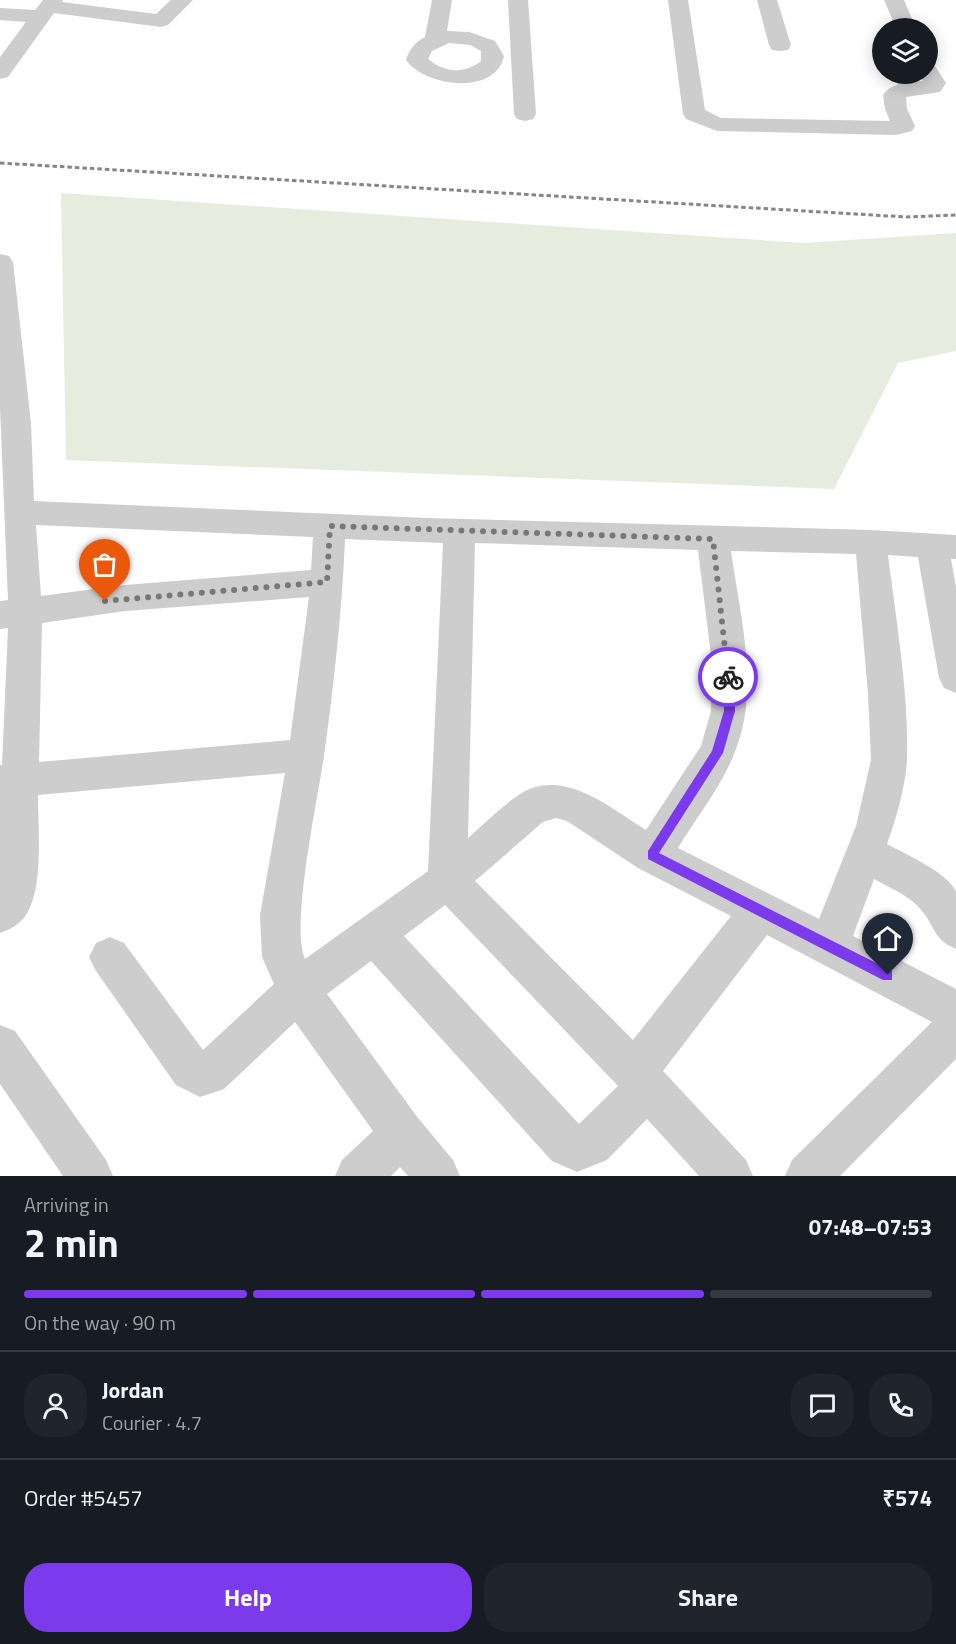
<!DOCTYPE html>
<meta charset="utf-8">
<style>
:root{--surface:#171b24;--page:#20242c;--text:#f1f3f6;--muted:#9ea1a6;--line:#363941;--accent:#7c3aed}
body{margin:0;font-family:"Titillium Web",sans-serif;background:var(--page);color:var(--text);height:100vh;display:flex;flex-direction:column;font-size:22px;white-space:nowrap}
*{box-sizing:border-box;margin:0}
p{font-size:20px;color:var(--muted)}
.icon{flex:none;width:33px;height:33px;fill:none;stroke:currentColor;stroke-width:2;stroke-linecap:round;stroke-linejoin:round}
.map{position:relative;height:1176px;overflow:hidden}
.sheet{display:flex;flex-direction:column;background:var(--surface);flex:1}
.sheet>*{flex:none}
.tools{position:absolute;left:872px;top:18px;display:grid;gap:12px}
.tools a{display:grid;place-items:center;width:66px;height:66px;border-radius:50%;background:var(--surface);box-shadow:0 3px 15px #0003;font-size:30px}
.pin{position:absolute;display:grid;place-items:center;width:51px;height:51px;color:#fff;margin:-62px -26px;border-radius:50% 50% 50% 0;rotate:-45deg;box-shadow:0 0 6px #0007}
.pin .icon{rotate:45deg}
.courier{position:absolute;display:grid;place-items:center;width:60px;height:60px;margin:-30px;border:4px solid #7c3aed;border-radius:50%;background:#fff;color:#222;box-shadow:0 2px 8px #0007}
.overview em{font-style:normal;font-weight:700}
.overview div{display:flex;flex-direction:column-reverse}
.overview{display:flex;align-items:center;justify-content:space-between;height:102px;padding:0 24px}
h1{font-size:39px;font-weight:700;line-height:45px}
.bar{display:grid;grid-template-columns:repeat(4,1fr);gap:9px 6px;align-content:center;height:72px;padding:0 24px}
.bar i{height:8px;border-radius:4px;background:var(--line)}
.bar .on{background:var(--accent)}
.bar p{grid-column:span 4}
.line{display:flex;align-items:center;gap:15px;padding:0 24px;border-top:2px solid var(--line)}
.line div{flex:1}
.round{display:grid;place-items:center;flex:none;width:63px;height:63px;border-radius:24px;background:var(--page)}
.button{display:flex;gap:12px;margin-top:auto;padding:12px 24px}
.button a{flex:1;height:69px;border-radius:24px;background:var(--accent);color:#fff;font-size:24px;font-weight:700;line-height:69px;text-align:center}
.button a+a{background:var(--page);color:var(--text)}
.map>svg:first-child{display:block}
.green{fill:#e7edde}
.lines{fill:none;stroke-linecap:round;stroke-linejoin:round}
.minor{fill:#cdcdcd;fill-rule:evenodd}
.rail{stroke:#858585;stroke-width:3;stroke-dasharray:4.5 3;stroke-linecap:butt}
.route{fill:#7c3aed}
.done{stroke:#787878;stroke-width:6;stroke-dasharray:0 10.8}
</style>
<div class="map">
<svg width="956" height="1176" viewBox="0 0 956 1176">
<rect width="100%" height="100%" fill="#fff"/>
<!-- green -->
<polygon class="green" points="61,193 803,243 956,233 956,351 898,363 834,489 66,460"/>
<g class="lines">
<!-- minor -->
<g class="minor">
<polygon points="43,0 63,0 62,2 156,14 171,0 193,0 168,25 161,27 54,13 8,77 0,79 0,57 26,22 0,20 0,8 35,10"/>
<path d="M432,0H452L447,31L469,32L495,41L504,56C496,96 425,87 406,60C409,50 415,42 425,37ZM449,43L470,45L481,51V61C465,74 444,73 428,59L432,51Z"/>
<polygon points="508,0 528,0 536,114 533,119 525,121 517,119 514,114"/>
<path d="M668,0H688L705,110L721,118L890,121L885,109L883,95C892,82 908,83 923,81L918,74H927V64L935,66L946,83L940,92L906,97L907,109L915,126L912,131L896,135L717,131L686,119L683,114Z"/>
<polygon points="757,0 777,0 791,45 788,50 780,51 772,50 769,45"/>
<polygon points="884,0 904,0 916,28 896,28"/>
<path d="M0,254L9,256L13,262L31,423L34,501L427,518L871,530L956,535V559H951L956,587V693L944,688L939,678L918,557L888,555C896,620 909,694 907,759C906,784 896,820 887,844C905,854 949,873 956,892C956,903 956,936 956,949C933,939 936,928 922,911C911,896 890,888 874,879L853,936L956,989V1059L840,1176H785L792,1160L932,1022L767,935L663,1071L746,1160L753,1176H699L647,1119L607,1160L577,1172L552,1161L371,961L327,994L418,1118L453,1160L460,1176H408L400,1167L391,1176H335L342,1160L373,1131L295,1022L224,1089L200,1097L176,1085L96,971L89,957L96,943L110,937L124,943L203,1050L274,984L262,957L260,915L285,773L38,795C38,828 44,887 26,915C19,925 11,929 0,933V765H2L8,628L0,629V601L8,600L0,408ZM36,525L313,537L311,570L125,585L41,596ZM345,539L443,543L428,871L305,959C290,926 318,798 324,756C334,684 342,611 345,539ZM475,543L698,550L711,655V711L701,746L646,830C609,807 561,765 517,796C500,808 484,824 468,838ZM731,551L856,554L868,694L871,760L856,826L819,919L678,848C696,818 721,787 734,754C761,691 740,616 731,551ZM309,597L290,740L39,762L42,623L125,611ZM556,818L567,821L638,868L731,916L633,1040L475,881L543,822ZM445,905L618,1086L579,1124L404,936Z"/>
<polygon points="0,1025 15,1031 106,1160 113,1176 63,1176 0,1084"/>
</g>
<!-- rail -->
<polyline class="rail" points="0,163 906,217 956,215"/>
</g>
<!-- route -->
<polygon class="route" points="728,673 734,677 735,711 723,753 659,853 892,971 892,980 883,980 648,859 648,851 712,751 724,711 723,677"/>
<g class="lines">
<!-- done -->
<polyline class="done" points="105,601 327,582 330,526 713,539 728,677"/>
</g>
</svg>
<div class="tools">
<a><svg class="icon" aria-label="layers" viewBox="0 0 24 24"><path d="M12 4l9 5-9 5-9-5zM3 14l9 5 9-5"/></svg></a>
</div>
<div class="pin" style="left:105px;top:601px;background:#ea580c"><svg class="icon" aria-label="bag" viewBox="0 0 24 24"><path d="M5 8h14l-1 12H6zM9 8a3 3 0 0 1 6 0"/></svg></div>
<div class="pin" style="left:888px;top:975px;background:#1f2937"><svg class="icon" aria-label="home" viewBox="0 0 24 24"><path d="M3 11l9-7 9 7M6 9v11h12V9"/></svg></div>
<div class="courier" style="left:728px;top:677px"><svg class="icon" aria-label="bike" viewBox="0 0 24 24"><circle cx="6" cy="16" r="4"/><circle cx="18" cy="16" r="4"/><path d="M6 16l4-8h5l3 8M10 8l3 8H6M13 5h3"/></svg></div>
</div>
<section class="sheet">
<div class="overview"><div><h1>2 min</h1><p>Arriving in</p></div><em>07:48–07:53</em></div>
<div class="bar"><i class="on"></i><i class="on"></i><i class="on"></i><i></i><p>On the way · 90 m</p></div>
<div class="line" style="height:108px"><a class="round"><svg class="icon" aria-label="person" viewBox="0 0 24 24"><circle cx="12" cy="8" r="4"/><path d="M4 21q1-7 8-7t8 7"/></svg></a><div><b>Jordan</b><p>Courier · 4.7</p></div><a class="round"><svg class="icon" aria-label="chat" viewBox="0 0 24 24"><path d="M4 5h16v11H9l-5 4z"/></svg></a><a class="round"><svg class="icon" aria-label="phone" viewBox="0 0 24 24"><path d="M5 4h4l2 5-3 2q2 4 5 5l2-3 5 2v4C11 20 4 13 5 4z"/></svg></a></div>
<div class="line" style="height:78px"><div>Order #5457</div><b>₹574</b></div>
<div class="button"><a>Help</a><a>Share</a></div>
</section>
